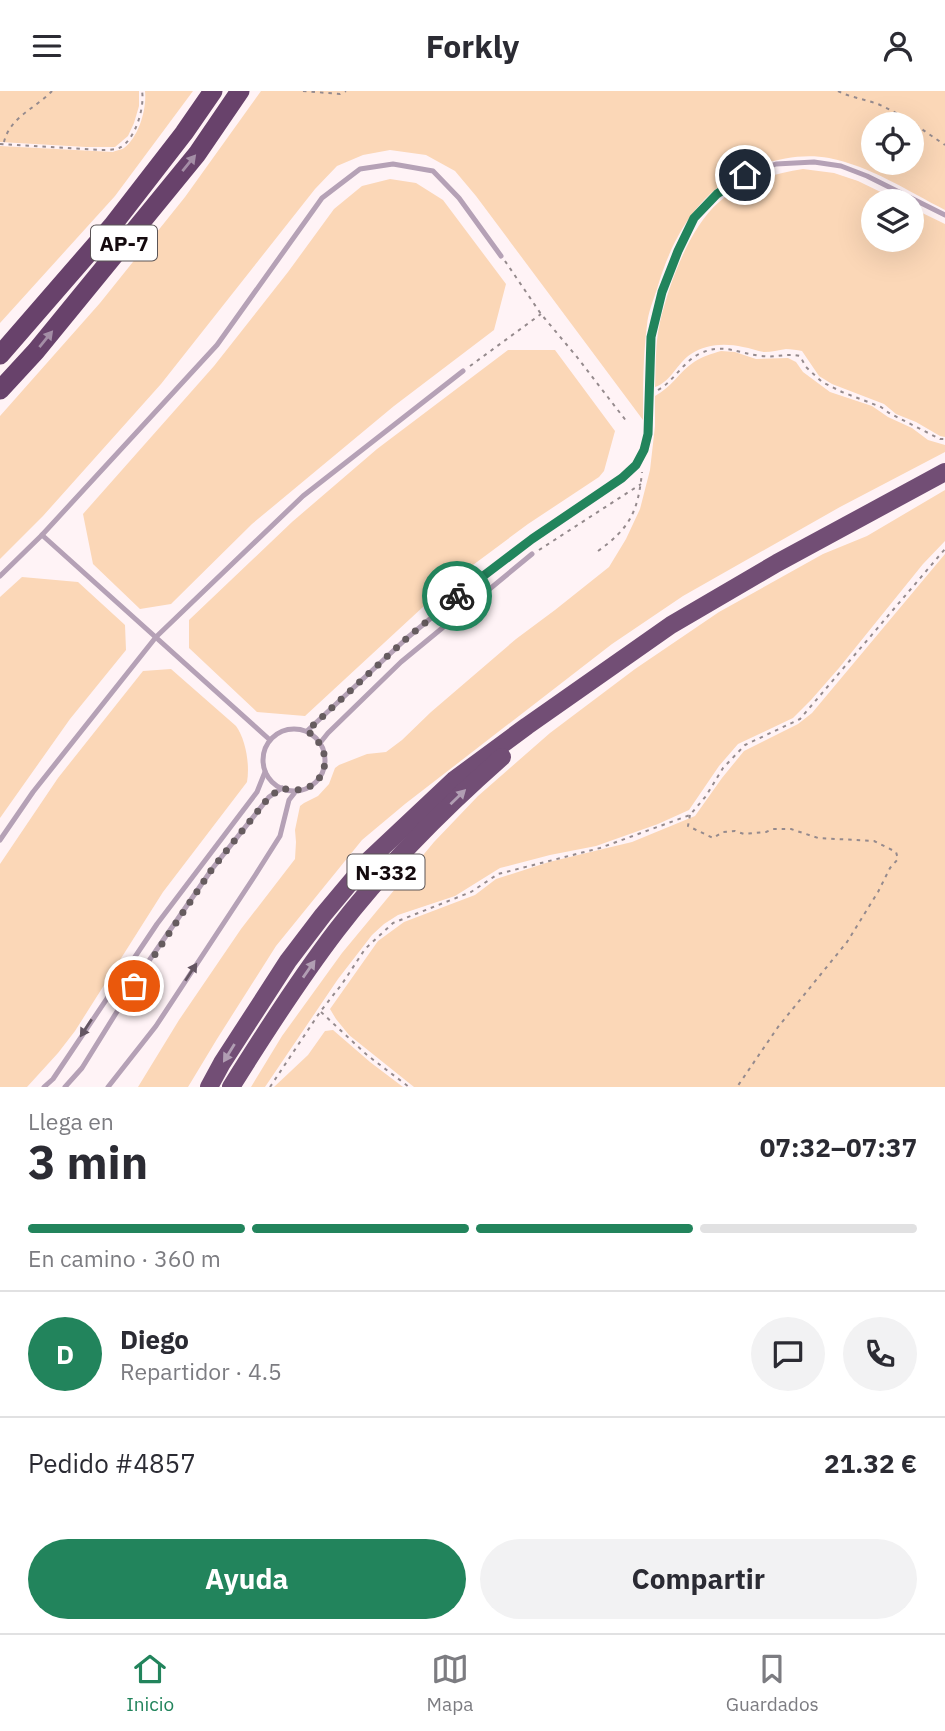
<!DOCTYPE html>
<html lang="es">
<meta charset="utf-8">
<style>
:root{--surface:#fff;--page:#f2f2f3;--text:#2b2b33;--muted:#7c7c81;--line:#e1e1e2;--accent:#22845c}
body{margin:0;font-family:"IBM Plex Sans",sans-serif;background:var(--page);color:var(--text);height:100vh;display:flex;flex-direction:column;font-size:26px;white-space:nowrap}
*{box-sizing:border-box;margin:0}
p{font-size:23px;color:var(--muted)}
.icon{flex:none;width:38px;height:38px;fill:none;stroke:currentColor;stroke-width:2;stroke-linecap:round;stroke-linejoin:round}
.map{position:relative;height:996px;overflow:hidden}
.side{display:flex;flex-direction:column;background:var(--surface);flex:1}
.side>*{flex:none}
.fabs{position:absolute;left:861px;top:21px;display:grid;gap:14px}
.fabs a{display:grid;place-items:center;width:63px;height:63px;border-radius:50%;background:var(--surface);box-shadow:0 7px 28px #0002;font-size:35px}
.pin{position:absolute;display:grid;place-items:center;width:60px;height:60px;color:#fff;margin:-30px;border:4px solid #fff;border-radius:50%;box-shadow:0 2px 7px #0007}
.courier{position:absolute;display:grid;place-items:center;width:70px;height:70px;margin:-35px;border:5px solid #22845c;border-radius:50%;background:#fff;color:#222;box-shadow:0 2px 9px #0007}
.head em{font-style:normal;font-weight:700}
.head div{display:flex;flex-direction:column-reverse}
.head{display:flex;align-items:center;justify-content:space-between;height:119px;padding:0 28px}
h1{font-size:46px;font-weight:700;line-height:52px}
.bar{display:grid;grid-template-columns:repeat(4,1fr);gap:10px 7px;align-content:center;height:84px;padding:0 28px}
.bar i{height:9px;border-radius:5px;background:var(--line)}
.bar .current{background:var(--accent)}
.bar p{grid-column:span 4}
.line{display:flex;align-items:center;gap:18px;padding:0 28px;border-top:2px solid var(--line)}
.line div{flex:1}
.round{display:grid;place-items:center;flex:none;width:74px;height:74px;border-radius:37px;background:var(--page)}
.primary-button{display:flex;gap:14px;margin-top:auto;padding:14px 28px}
.primary-button a{flex:1;height:80px;border-radius:42px;background:var(--accent);color:#fff;font-size:28px;font-weight:700;line-height:80px;text-align:center}
.primary-button a+a{background:var(--page);color:var(--text)}
header{display:flex;justify-content:space-between;align-items:center;height:91px;padding:0 28px;background:var(--surface);font-size:32px;font-weight:700}
.tab-bar{display:flex;justify-content:space-around;align-items:center;height:98px;border-top:2px solid var(--line);background:var(--surface);font-size:19px;color:var(--muted)}
.tab-bar a{display:grid;justify-items:center;gap:4px}
.tab-bar .current{color:var(--accent)}
.map>svg:first-child{display:block}
.green{fill:#fbd7b7;fill-rule:evenodd}
.lines{fill:none;stroke-linecap:round;stroke-linejoin:round}
.path{stroke:#958a8d;stroke-width:2;stroke-dasharray:3.5 5;stroke-linecap:butt}
.service{stroke:#b5a1b6;stroke-width:5}
.trunk{stroke:#724e75;stroke-width:18}
.motorway{stroke:#68426b;stroke-width:19}
.oneway{fill:#a48ea6}
.oneway2{fill:#b19eb3}
.oneway3{fill:#645662}
.done{stroke:#665c5f;stroke-width:7;stroke-dasharray:0 12.6}
.route{stroke:#22845c;stroke-width:9}
.labels{text-anchor:middle;dominant-baseline:central;stroke-width:5;stroke-linejoin:round;paint-order:stroke}
.shield{fill:#fff;stroke:#5a5456;stroke-width:2}
.shield-label{font-size:21px;font-weight:bold;fill:#140a0e}
</style>
<header><svg class="icon" aria-label="menu" viewBox="0 0 24 24"><path d="M4 6h16M4 12h16M4 18h16"/></svg>Forkly<svg class="icon" aria-label="person" viewBox="0 0 24 24"><circle cx="12" cy="8" r="4"/><path d="M4 21q1-7 8-7t8 7"/></svg></header>
<div class="map">
<svg width="945" height="996" viewBox="0 0 945 996">
<rect width="100%" height="100%" fill="#fff3f6"/>
<!-- green -->
<g class="green">
<polygon points="0,0 139,0 139,15 134,32 128,45 115,56 86,56 0,51"/>
<path d="M145,0H193L115,105L0,232V55L113,61C115,60 123,58 124,57C139,46 147,17 145,0Z"/>
<path d="M261,0H945V119C908,100 870,75 829,67C803,62 775,68 751,77C699,98 672,146 657,198C653,210 648,222 647,234C643,265 643,297 643,329L476,105L455,80L426,64L390,59L363,64L337,75L315,98L161,293L43,425L0,468V325L100,212L185,106ZM873,33H912V72H873Z"/>
<path d="M803,78L834,82L858,90L899,110H873V149H912V117L945,133V346L940,345L916,331L896,323L884,313L832,293L819,285L802,260C797,259 791,258 786,258C778,259 772,261 764,261C757,260 750,257 743,256C725,252 706,253 691,263C677,272 671,291 655,296C656,275 655,252 660,231C669,193 689,137 719,111C743,90 773,83 803,78Z"/>
<polygon points="390,88 416,92 443,109 506,193 494,239 394,315 252,433 171,513 140,518 93,473 83,423 214,275 288,181 334,118 362,95"/>
<polygon points="508,259 555,259 615,340 604,380 599,386 528,433 450,491 305,625 257,621 189,557 189,529 292,431 377,358"/>
<path d="M721,260L735,261L756,268L788,267L796,271L803,281L830,301L872,315L888,326L912,337L928,349L945,354V361L840,416L683,505L612,553L405,713L362,749L276,855L217,948L188,996H138L179,929L241,838L295,768L296,751L295,739L300,715L304,712L318,705L329,693L335,677L339,674L367,663L386,661L402,649L431,621L516,548L555,519L609,476L626,448L640,418L650,379L655,335V305C672,296 679,281 694,271C703,265 711,263 721,260Z"/>
<polygon points="945,399 945,450 923,473 839,577 811,609 793,627 738,653 719,675 689,719 658,733 596,755 550,764 500,777 455,805 398,824 384,833 372,844 338,888 265,996 251,996 282,945 342,862 434,751 478,705 550,642 635,578 719,521 823,463 867,445"/>
<polygon points="945,463 945,996 414,996 349,944 336,928 330,918 378,850 404,831 475,804 496,788 549,771 632,751 695,725 722,687 744,660 798,633 812,622"/>
<polygon points="22,486 78,491 125,534 126,559 70,628 0,727 0,506"/>
<path d="M171,578L236,635C246,649 250,674 247,691L163,801L75,940L58,962L27,996H0V773L58,687L143,580Z"/>
<polygon points="333,939 370,971 403,996 274,996 308,964 325,940"/>
</g>
<g class="lines">
<!-- path -->
<g class="path">
<polyline points="303,0 340,3 346,0"/>
<path d="M838,0C851,7 866,8 880,14C903,24 924,40 945,54"/>
<path d="M4,51C10,26 36,17 52,0"/>
<path d="M0,53L101,59C107,59 114,59 119,57C135,50 145,16 142,0"/>
<polyline points="505,170 541,223 577,266 627,331"/>
<polyline points="470,275 541,223"/>
<path d="M658,299C674,290 682,272 699,263C723,251 739,263 762,265C775,267 787,262 800,265L806,276L822,291L842,301L881,316L889,322L940,348H945"/>
<polyline points="539,459 641,393"/>
<path d="M598,460C630,437 638,421 642,381"/>
<polyline points="690,724 688,735 713,747 723,741 735,740 744,743 766,741 773,738 791,738 818,747 874,750 896,761 898,768 890,777 878,801 847,851 778,936 737,996"/>
<polyline points="321,921 367,964 409,996"/>
<polyline points="270,996 320,921 342,893 365,858 393,832 471,801 498,783 600,757 690,724 706,705 723,677 745,654 800,628 945,458"/>
</g>
<!-- service -->
<g class="service">
<polyline points="42,444 270,649"/>
<polyline points="0,485 42,444 217,254 322,107 360,78 393,73 433,80 459,107 501,165"/>
<circle cx="294" cy="669" r="31"/>
<polyline points="307,640 407,547 460,503 532,448 622,387 636,374 644,359 648,343 651,246 661,201 678,160 694,127 717,103 745,84 776,73 814,71 841,75 867,85 945,124"/>
<polyline points="320,652 328,642 401,571 532,463"/>
<polyline points="0,749 33,701 156,546 303,405 463,280"/>
<polyline points="44,996 53,988 157,833 257,701 265,681"/>
<polyline points="65,996 82,977 144,877 212,778 269,706 282,697"/>
<polyline points="108,996 156,935 256,783 280,745 289,709 296,700"/>
</g>
<!-- trunk -->
<g class="trunk">
<polyline points="209,996 222,972 288,870 323,824 370,768 454,689 527,635 671,534 777,472 945,381"/>
<path d="M231,996C264,943 298,890 336,840C385,776 442,719 502,666"/>
</g>
<!-- motorway -->
<g class="motorway">
<polyline points="0,264 112,135 184,42 213,0"/>
<polyline points="0,299 36,260 197,63 240,0"/>
</g>
</g>
<!-- one-way arrows -->
<defs><path id="oneway-solid" d="M-6-.8H1V-3.2L6.5 0L1 3.2V.8H-6Z" transform="scale(1.75)"/></defs>
<g class="oneway">
<use href="#oneway-solid" transform="translate(189 72) rotate(-51)"/>
<use href="#oneway-solid" transform="translate(46 248) rotate(-51)"/>
</g>
<g class="oneway2">
<use href="#oneway-solid" transform="translate(458 706) rotate(-44)"/>
<use href="#oneway-solid" transform="translate(309 878) rotate(-55)"/>
<use href="#oneway-solid" transform="translate(229 962) rotate(122)"/>
</g>
<g class="oneway3">
<use href="#oneway-solid" transform="translate(191 881) rotate(-57)"/>
<use href="#oneway-solid" transform="translate(86 937) rotate(123)"/>
</g>
<g class="lines">
<!-- done -->
<path class="done" d="M134,895L212,778L269,706L282,697C321,709 342,664 307,640L407,547L457,505"/>
<!-- route -->
<polyline class="route" points="457,505 532,448 622,387 636,374 644,359 648,343 651,246 662,201 678,160 694,127 717,103 745,84"/>
</g>
<g class="labels">
<!-- shield labels -->
<g class="shield">
<rect x="91" y="134.5" width="66" height="35" rx="5"/>
<rect x="347.5" y="763.5" width="77" height="35" rx="5"/>
</g>
<g class="shield-label">
<text x="124" y="152">AP-7</text>
<text x="386" y="781">N-332</text>
</g>
</g>
</svg>
<div class="fabs">
<a><svg class="icon" aria-label="locate" viewBox="0 0 24 24"><circle cx="12" cy="12" r="6"/><path d="M12 2v4M12 18v4M2 12h4M18 12h4"/></svg></a>
<a><svg class="icon" aria-label="layers" viewBox="0 0 24 24"><path d="M12 4l9 5-9 5-9-5zM3 14l9 5 9-5"/></svg></a>
</div>
<div class="pin" style="left:134px;top:895px;background:#ea580c"><svg class="icon" aria-label="bag" viewBox="0 0 24 24"><path d="M5 8h14l-1 12H6zM9 8a3 3 0 0 1 6 0"/></svg></div>
<div class="pin" style="left:745px;top:84px;background:#1f2937"><svg class="icon" aria-label="home" viewBox="0 0 24 24"><path d="M3 11l9-7 9 7M6 9v11h12V9"/></svg></div>
<div class="courier" style="left:457px;top:505px"><svg class="icon" aria-label="bike" viewBox="0 0 24 24"><circle cx="6" cy="16" r="4"/><circle cx="18" cy="16" r="4"/><path d="M6 16l4-8h5l3 8M10 8l3 8H6M13 5h3"/></svg></div>
</div>
<section class="side">
<div class="head"><div><h1>3 min</h1><p>Llega en</p></div><em>07:32–07:37</em></div>
<div class="bar"><i class="current"></i><i class="current"></i><i class="current"></i><i></i><p>En camino · 360 m</p></div>
<div class="line" style="height:126px"><b class="round" style="background:var(--accent);color:#fff">D</b><div><b>Diego</b><p>Repartidor · 4.5</p></div><a class="round"><svg class="icon" aria-label="chat" viewBox="0 0 24 24"><path d="M4 5h16v11H9l-5 4z"/></svg></a><a class="round"><svg class="icon" aria-label="phone" viewBox="0 0 24 24"><path d="M5 4h4l2 5-3 2q2 4 5 5l2-3 5 2v4C11 20 4 13 5 4z"/></svg></a></div>
<div class="line" style="height:91px"><div>Pedido #4857</div><b>21.32 €</b></div>
<div class="primary-button"><a>Ayuda</a><a>Compartir</a></div>
</section>
<nav class="tab-bar">
<a class="current"><svg class="icon" aria-label="home" viewBox="0 0 24 24"><path d="M3 11l9-7 9 7M6 9v11h12V9"/></svg>Inicio</a>
<a><svg class="icon" aria-label="map" viewBox="0 0 24 24"><path d="M3 6l6-2 6 2 6-2v14l-6 2-6-2-6 2zM9 4v14M15 6v14"/></svg>Mapa</a>
<a><svg class="icon" aria-label="saved" viewBox="0 0 24 24"><path d="M7 4h10v16l-5-4-5 4z"/></svg>Guardados</a>
</nav>
